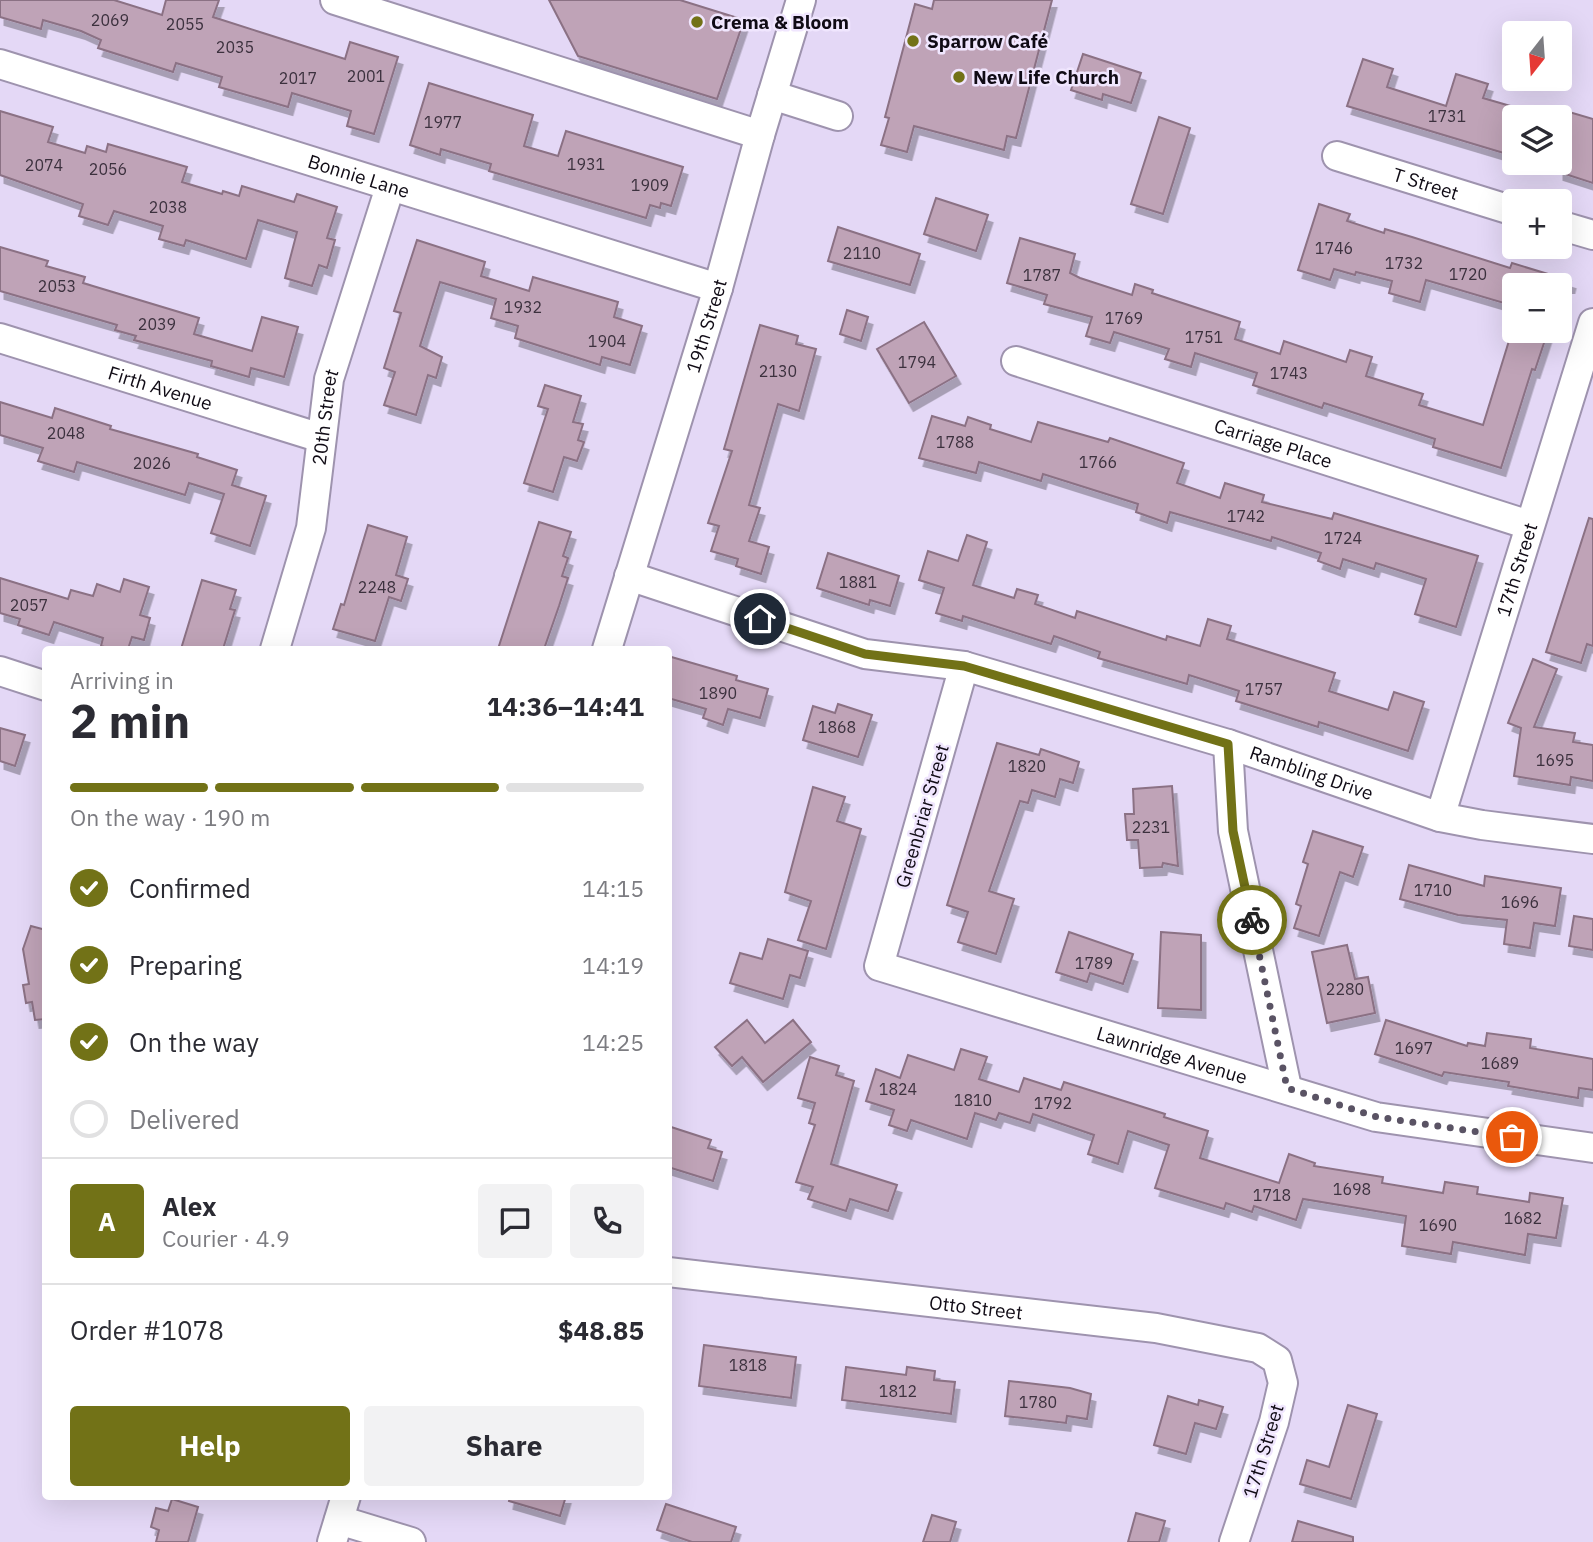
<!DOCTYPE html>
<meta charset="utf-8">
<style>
:root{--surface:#fff;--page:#f2f2f3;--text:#2b2b33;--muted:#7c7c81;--line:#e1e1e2;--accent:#727217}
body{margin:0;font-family:"IBM Plex Sans",sans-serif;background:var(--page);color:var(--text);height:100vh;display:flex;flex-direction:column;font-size:26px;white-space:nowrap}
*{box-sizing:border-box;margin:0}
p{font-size:23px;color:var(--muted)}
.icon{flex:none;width:38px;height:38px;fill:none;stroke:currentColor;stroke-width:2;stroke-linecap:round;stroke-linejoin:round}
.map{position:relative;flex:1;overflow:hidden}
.details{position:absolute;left:42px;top:646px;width:630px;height:854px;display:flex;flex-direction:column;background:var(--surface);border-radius:7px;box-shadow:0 7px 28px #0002}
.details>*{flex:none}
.needle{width:46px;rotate:197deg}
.controls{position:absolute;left:1502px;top:21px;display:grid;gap:14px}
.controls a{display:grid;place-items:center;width:70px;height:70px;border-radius:7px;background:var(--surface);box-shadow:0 7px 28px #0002;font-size:35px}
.pin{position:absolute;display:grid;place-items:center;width:60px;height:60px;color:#fff;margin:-30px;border:4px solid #fff;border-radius:50%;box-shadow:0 2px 7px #0007}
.courier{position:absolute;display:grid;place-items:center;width:70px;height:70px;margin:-35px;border:5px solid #727217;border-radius:50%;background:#fff;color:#222;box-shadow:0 2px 9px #0007}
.summary em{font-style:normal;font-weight:800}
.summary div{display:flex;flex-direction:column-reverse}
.summary{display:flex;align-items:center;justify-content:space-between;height:119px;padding:0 28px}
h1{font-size:46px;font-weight:800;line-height:52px}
.bar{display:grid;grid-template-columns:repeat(4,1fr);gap:10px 7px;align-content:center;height:84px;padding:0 28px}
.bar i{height:9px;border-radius:5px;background:var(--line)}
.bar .on{background:var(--accent)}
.bar p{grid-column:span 4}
.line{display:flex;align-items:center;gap:18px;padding:0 28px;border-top:2px solid var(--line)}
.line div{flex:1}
.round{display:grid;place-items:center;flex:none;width:74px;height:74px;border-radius:7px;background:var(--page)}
ol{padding:0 28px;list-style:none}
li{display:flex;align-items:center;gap:21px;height:77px}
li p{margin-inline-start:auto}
li .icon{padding:7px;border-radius:50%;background:var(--accent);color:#fff;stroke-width:4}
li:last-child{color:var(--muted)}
li i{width:38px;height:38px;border:4px solid var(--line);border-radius:50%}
.primary-button{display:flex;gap:14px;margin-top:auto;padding:14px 28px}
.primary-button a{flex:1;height:80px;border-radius:7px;background:var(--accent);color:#fff;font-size:28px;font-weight:800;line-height:80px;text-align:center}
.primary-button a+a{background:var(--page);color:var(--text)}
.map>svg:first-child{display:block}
.building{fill:#bfa3b7;stroke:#8b7184;stroke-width:2;filter:url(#shadow)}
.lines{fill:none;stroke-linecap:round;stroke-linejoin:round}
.minor-casing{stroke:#9e93ae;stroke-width:32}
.minor{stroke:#fff;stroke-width:28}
.done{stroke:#5a5364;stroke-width:7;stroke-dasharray:0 12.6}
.route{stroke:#727217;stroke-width:9}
.poi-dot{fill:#727217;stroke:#f0e6fe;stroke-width:2.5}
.labels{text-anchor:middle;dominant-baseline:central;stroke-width:5;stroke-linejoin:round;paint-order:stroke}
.number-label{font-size:16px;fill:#3c313e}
.poi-label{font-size:19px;font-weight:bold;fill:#100b15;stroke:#f0e6fe;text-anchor:start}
.street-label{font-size:19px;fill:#100b15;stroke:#f0e6fe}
</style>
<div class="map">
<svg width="1593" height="1542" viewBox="0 0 1593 1542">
<defs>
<filter id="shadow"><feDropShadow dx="4.5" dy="8" stdDeviation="0" flood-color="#0004"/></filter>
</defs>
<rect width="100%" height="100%" fill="#e4d8f6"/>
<!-- building -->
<g class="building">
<polygon points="0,0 114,0 162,15 166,0 219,0 213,17 263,33 345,59 350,42 398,57 374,134 347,126 351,111 292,93 288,107 219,87 222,77 176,63 173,72 98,48 101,40 81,31 43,20 41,29 0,17"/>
<polygon points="549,0 680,0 744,20 717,99 578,56"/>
<polygon points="934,0 1052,0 1016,138 1007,136 1004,150 914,126 907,152 881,145 889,118 885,117 915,4 932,9"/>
<polygon points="1083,54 1141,73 1131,103 1103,94 1102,100 1071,90"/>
<polygon points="1363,59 1393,69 1387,87 1446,106 1456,74 1488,84 1483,98 1514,107 1514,132 1507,154 1347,106"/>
<polygon points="429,83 533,115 524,146 558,156 566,131 683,167 671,206 661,203 660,208 650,205 646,218 489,171 491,164 441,149 440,155 410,145"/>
<polygon points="1559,109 1593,119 1593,183 1559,172"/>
<polygon points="0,111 53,127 48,142 85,153 87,146 106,152 108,144 187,167 182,182 222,194 223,191 239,196 242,186 294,202 297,194 337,207 327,238 335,240 327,268 319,265 312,286 285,278 297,232 258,220 246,259 186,240 184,246 159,239 163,226 114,211 108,225 79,216 83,204 0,175"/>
<polygon points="1159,117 1190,128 1163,214 1131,204"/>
<polygon points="936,198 988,215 976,251 924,234"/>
<polygon points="1319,204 1350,214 1347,221 1384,233 1385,229 1412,237 1510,268 1512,263 1571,281 1570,285 1514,285 1514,306 1426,280 1420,302 1389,293 1392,281 1356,272 1355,275 1334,269 1330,280 1298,270"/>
<polygon points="838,227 920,254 910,285 828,261"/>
<polygon points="1020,238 1075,254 1070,273 1080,278 1132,295 1135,284 1153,290 1152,293 1240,322 1235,339 1280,354 1284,341 1346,362 1350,350 1372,357 1366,376 1423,394 1419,405 1483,425 1512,331 1548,331 1535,370 1532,369 1501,468 1433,447 1435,439 1324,403 1322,408 1253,385 1257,373 1195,353 1191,367 1165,359 1169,349 1114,332 1110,343 1086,336 1092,317 1044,304 1047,295 1007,283"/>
<polygon points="417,240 485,262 481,276 529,291 533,277 618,302 614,317 642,326 630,365 602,357 600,365 515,338 518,326 491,318 496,299 440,282 420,346 442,357 436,378 428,375 416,415 384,405 395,372 384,368 401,313 394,311"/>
<polygon points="0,247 48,261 46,266 85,277 83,283 199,318 194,334 252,351 262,317 298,327 284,377 251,368 249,377 211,366 212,361 134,340 136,336 115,330 117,325 0,291"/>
<polygon points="847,310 868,317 861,341 840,334"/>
<polygon points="924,322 956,376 909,403 877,349"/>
<polygon points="760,325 798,336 796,344 816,349 799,411 778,404 749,505 760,508 749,541 769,547 761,574 736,566 738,559 711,551 719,526 708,523 732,451 724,449"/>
<polygon points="545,385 581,396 573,422 583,424 578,440 584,442 577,461 564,457 553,492 524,483 548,409 538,406"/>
<polygon points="0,402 52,418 55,408 111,426 110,429 198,454 197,457 237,470 232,485 266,496 250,546 211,533 224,494 189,483 185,495 77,462 74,472 38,461 43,448 0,435"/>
<polygon points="932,416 965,426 968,417 991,425 990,429 1031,442 1038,422 1108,442 1110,438 1184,463 1177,483 1220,498 1225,483 1264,495 1262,502 1332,519 1334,513 1478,556 1456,627 1415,614 1426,579 1376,563 1374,569 1343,559 1340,569 1318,561 1321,553 1272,537 1271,541 1170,512 1167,523 1136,512 1138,504 1043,474 1041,481 979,462 976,473 919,458"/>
<polygon points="1589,518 1593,519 1593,646 1587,644 1581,663 1546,652"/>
<polygon points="539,522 571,532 563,556 568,558 562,576 568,578 559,606 544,649 498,649"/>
<polygon points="368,525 407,537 396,575 408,579 401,601 389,597 375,641 333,629 341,604 344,605"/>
<polygon points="967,535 987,542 973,585 1014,598 1017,589 1038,595 1035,604 1075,618 1077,611 1166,640 1167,636 1200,646 1208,619 1231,626 1227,639 1335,673 1329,691 1388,710 1394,692 1424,702 1408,751 1319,722 1318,727 1236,701 1239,691 1189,675 1187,684 1098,658 1100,652 1054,636 1051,644 963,616 962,621 936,613 944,588 919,580 928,551 958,561"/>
<polygon points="828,553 899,576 890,606 870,600 869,605 817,588"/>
<polygon points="0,578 68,599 71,590 93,596 97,584 120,592 124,579 149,587 140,615 150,618 144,640 132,637 128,649 111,649 101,646 103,638 54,622 49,635 18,625 20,619 0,613"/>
<polygon points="202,580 236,590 230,609 235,610 223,649 181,649"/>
<polygon points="668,656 737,676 736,680 768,689 760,718 728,709 723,725 703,718 706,709 668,698"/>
<polygon points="1533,659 1557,669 1534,727 1575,733 1573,742 1593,745 1593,781 1571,777 1570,785 1514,776 1521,728 1508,723"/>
<polygon points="838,704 872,715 858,757 803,740 813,706 835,713"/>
<polygon points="0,728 25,735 15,766 0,761"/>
<polygon points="997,743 1039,755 1041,749 1079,762 1073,783 1060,779 1055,797 1032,790 1028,803 1020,801 989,891 1014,899 996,954 958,942 968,912 947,905"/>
<polygon points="1172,786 1178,866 1163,863 1162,867 1140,868 1138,840 1127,840 1125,814 1134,814 1133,789"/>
<polygon points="813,787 845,797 837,821 861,829 826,949 798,940 811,901 785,892"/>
<polygon points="1313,831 1363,847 1353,877 1340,872 1319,936 1294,928 1301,906 1296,904 1308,864 1303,862"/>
<polygon points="1409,865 1484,886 1485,876 1561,888 1555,926 1534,923 1530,948 1504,944 1507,920 1458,915 1400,899"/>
<polygon points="1574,916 1593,919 1593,950 1569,946"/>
<polygon points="31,926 46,930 46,1019 35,1020 32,1002 26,1003 23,985 29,984 23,949"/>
<polygon points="1069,932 1133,954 1123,984 1090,973 1087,982 1056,972"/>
<polygon points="1161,932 1201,935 1201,1010 1158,1008"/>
<polygon points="768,939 808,951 800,978 790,975 783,999 730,983 740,953 762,959"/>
<polygon points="1347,945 1355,979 1368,977 1375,1013 1327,1023 1312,952"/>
<polygon points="747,1020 765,1043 793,1020 811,1042 763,1082 742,1057 732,1066 715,1047"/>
<polygon points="1386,1020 1467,1046 1468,1043 1485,1046 1487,1033 1531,1039 1530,1048 1593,1059 1593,1090 1579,1088 1578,1098 1508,1086 1509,1082 1444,1072 1442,1076 1375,1054"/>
<polygon points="961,1049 987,1057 979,1079 1019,1092 1024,1078 1061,1090 1064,1082 1165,1114 1164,1117 1208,1131 1200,1158 1279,1183 1289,1154 1315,1163 1314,1166 1383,1177 1382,1183 1443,1193 1445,1182 1478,1187 1477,1194 1529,1202 1530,1193 1563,1198 1556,1238 1528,1234 1525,1255 1453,1242 1451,1254 1402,1246 1406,1216 1303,1199 1296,1220 1254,1206 1252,1212 1226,1203 1224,1209 1155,1188 1169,1145 1128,1131 1118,1164 1088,1154 1094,1135 1033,1114 1030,1123 999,1113 996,1120 975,1113 967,1139 911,1120 907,1131 889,1125 894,1110 866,1101 876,1069 900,1078 908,1055 954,1070"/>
<polygon points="810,1057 839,1066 836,1075 854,1081 831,1164 897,1185 888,1211 850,1199 846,1211 808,1199 813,1187 796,1182 815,1125 809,1123 815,1103 798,1098"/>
<polygon points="668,1126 711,1140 708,1148 722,1152 713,1181 668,1167"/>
<polygon points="704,1345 796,1357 791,1398 699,1386"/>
<polygon points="846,1367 906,1375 907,1367 935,1371 934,1380 955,1382 951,1414 842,1400"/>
<polygon points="1009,1381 1070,1388 1091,1394 1087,1419 1067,1416 1066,1423 1005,1416"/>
<polygon points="1168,1396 1198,1405 1199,1400 1223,1407 1216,1429 1195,1423 1186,1454 1154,1445"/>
<polygon points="1348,1405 1377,1414 1351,1499 1300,1484 1307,1460 1329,1467"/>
<polygon points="510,1496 566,1496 560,1516 509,1501"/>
<polygon points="172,1499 198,1507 188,1542 156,1542 159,1530 151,1527 156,1508 168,1511"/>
<polygon points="666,1504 736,1527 731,1542 692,1542 657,1530"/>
<polygon points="1136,1513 1165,1521 1159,1542 1128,1542"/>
<polygon points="932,1515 956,1522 950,1542 923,1542"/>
<polygon points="1298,1521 1353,1537 1353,1542 1292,1542"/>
</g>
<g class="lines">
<defs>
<g id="minor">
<polyline points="335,0 760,135"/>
<path id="s1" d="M0,64L718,288"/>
<polyline points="772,95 838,116"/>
<path id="s2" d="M1337,156L1514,211"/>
<polyline points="1559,225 1593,235"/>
<path id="s3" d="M0,338L321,438"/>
<path id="s4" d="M1016,361L1529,525"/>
<path id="s5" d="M629,576L865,654L964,666L1228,744L1440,817L1482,825L1593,839"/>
<path id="s6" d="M275,649L311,528L329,379L390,187"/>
<path id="s7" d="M607,649L718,288L760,135L801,0"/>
<path id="s8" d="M964,666L879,966L1376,1117L1593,1148"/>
<polyline points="0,671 46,686"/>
<polyline points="1228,744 1233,831 1287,1088"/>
<path id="s9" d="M1440,817L1593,323"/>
<path id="s10" d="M668,1272L1156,1328L1258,1348L1277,1360L1283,1383L1274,1422L1234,1542"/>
<polyline points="339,1520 411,1542"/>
<polyline points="332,1542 346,1496"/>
</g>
</defs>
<!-- minor casing -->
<use href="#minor" class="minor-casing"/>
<!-- minor -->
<use href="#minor" class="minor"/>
</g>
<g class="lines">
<!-- done -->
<polyline class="done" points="1252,920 1287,1088 1377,1117 1512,1137"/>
<!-- route -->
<polyline class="route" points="760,619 865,654 964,666 1228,744 1233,831 1252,920"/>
</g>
<!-- markers -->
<g class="poi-dot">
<circle cx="697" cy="22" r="7"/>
<circle cx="913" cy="41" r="7"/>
<circle cx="959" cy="77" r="7"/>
</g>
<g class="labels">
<!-- number labels -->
<g class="number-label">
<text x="110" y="20">2069</text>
<text x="185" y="24">2055</text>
<text x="235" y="47">2035</text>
<text x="366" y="76">2001</text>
<text x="298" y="78">2017</text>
<text x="1447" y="116">1731</text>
<text x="443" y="122">1977</text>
<text x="586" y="164">1931</text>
<text x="44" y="165">2074</text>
<text x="108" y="169">2056</text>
<text x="650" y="185">1909</text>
<text x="168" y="207">2038</text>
<text x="1334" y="248">1746</text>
<text x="862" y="253">2110</text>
<text x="1404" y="263">1732</text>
<text x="1468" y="274">1720</text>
<text x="1042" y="275">1787</text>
<text x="57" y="286">2053</text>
<text x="523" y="307">1932</text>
<text x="1124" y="318">1769</text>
<text x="157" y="324">2039</text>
<text x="1204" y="337">1751</text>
<text x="607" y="341">1904</text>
<text x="917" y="362">1794</text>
<text x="778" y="371">2130</text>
<text x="1289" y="373">1743</text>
<text x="66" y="433">2048</text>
<text x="955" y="442">1788</text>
<text x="1098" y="462">1766</text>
<text x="152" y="463">2026</text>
<text x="1246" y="516">1742</text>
<text x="1343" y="538">1724</text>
<text x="858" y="582">1881</text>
<text x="377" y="587">2248</text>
<text x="29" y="605">2057</text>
<text x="1264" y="689">1757</text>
<text x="718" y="693">1890</text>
<text x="837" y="727">1868</text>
<text x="1555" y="760">1695</text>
<text x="1027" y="766">1820</text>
<text x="1151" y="827">2231</text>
<text x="1433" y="890">1710</text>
<text x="1520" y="902">1696</text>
<text x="1094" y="963">1789</text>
<text x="1345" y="989">2280</text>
<text x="1414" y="1048">1697</text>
<text x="1500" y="1063">1689</text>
<text x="898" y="1089">1824</text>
<text x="973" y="1100">1810</text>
<text x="1053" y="1103">1792</text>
<text x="1352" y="1189">1698</text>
<text x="1272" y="1195">1718</text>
<text x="1523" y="1218">1682</text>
<text x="1438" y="1225">1690</text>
<text x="748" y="1365">1818</text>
<text x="898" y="1391">1812</text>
<text x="1038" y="1402">1780</text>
</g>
<!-- poi labels -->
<g class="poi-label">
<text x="711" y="22">Crema &amp; Bloom</text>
<text x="927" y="41">Sparrow Café</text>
<text x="973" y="77">New Life Church</text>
</g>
<!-- street labels -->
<g class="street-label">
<text stroke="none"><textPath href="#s1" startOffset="376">Bonnie Lane</textPath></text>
<text stroke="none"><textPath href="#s2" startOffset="93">T Street</textPath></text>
<text stroke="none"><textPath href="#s7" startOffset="338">19th Street</textPath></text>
<text stroke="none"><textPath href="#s3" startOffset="168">Firth Avenue</textPath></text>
<text stroke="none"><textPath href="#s6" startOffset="238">20th Street</textPath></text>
<text stroke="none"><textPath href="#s4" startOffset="270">Carriage Place</textPath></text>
<text stroke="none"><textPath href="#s9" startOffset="259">17th Street</textPath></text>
<text stroke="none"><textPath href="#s5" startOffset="712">Rambling Drive</textPath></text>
<text transform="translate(922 816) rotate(-74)">Greenbriar Street</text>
<text stroke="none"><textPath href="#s8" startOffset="618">Lawnridge Avenue</textPath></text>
<text stroke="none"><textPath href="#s10" startOffset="310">Otto Street</textPath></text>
<text transform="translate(1263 1451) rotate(-73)">17th Street</text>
</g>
</g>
</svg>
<div class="controls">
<a><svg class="needle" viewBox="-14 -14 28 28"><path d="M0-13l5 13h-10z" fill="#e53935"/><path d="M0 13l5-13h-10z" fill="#7c7c81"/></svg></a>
<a><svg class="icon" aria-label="layers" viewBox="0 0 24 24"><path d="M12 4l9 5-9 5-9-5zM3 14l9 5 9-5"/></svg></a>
<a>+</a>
<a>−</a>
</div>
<div class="pin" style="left:1512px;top:1137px;background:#ea580c"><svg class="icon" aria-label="bag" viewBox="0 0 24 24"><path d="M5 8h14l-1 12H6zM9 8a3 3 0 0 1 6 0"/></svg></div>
<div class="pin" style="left:760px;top:619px;background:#1f2937"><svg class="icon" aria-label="home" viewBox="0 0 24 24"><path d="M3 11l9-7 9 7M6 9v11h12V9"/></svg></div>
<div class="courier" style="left:1252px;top:920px"><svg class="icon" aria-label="bike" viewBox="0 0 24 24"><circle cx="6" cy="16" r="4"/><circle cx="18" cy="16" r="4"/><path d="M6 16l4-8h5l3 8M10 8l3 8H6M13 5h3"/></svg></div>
<section class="details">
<div class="summary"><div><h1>2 min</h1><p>Arriving in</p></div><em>14:36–14:41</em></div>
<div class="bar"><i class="on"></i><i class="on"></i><i class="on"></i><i></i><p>On the way · 190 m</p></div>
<ol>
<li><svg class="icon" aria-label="check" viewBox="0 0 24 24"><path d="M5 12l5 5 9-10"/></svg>Confirmed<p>14:15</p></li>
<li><svg class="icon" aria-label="check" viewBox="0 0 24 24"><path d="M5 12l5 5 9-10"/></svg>Preparing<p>14:19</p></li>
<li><svg class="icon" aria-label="check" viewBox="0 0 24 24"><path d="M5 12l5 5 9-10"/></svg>On the way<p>14:25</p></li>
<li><i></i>Delivered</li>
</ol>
<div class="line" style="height:126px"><b class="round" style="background:var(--accent);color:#fff">A</b><div><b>Alex</b><p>Courier · 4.9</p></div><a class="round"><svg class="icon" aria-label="chat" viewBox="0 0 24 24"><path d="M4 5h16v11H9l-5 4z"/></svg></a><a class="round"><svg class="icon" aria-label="phone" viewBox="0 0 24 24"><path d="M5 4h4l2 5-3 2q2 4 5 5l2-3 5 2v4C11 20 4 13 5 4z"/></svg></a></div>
<div class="line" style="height:91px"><div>Order #1078</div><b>$48.85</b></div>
<div class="primary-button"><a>Help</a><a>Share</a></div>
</section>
</div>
